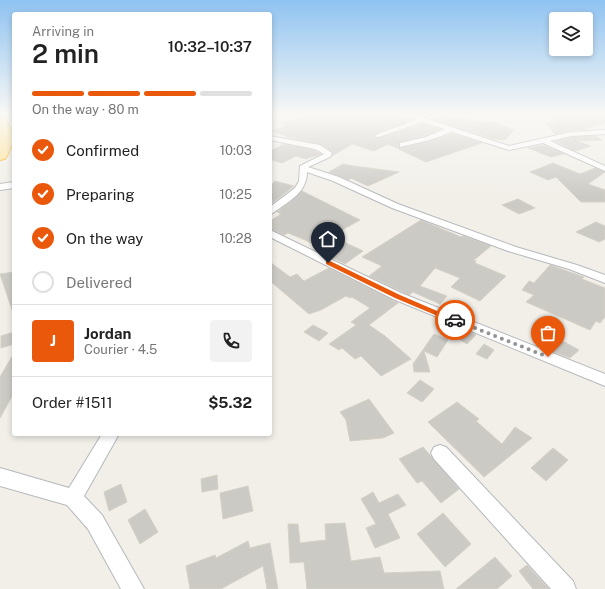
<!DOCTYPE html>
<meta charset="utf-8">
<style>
:root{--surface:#fff;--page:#f2f2f2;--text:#222;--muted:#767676;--line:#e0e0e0;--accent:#ea580c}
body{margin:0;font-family:"Public Sans",sans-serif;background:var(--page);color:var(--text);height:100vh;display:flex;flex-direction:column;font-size:15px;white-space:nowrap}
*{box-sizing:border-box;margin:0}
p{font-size:13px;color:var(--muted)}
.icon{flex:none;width:22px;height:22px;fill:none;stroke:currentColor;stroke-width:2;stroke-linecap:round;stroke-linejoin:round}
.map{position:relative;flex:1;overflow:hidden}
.details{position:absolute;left:12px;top:12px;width:260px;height:424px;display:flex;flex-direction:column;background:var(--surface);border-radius:4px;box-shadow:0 2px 6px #0003}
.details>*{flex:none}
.tools{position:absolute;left:549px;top:12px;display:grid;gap:8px}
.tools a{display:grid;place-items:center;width:44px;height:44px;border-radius:4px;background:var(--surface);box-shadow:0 2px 6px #0003;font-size:20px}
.pin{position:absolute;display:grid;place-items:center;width:34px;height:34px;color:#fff;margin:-41px -17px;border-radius:50% 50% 50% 0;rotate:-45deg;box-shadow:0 0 4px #0007}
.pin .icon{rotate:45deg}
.courier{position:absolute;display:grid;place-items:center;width:40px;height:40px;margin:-20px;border:3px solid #ea580c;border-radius:50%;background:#fff;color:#222;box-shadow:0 1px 5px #0007}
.headline em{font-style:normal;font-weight:600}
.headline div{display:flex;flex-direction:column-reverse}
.headline{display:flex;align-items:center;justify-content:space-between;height:68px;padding:0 20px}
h1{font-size:26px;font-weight:600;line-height:30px}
.bar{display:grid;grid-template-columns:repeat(4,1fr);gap:6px 4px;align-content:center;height:48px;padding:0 20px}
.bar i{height:5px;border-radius:3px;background:var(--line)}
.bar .selected{background:var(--accent)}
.bar p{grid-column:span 4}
.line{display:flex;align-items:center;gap:10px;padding:0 20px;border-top:1px solid var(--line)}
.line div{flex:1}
.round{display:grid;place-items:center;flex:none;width:42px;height:42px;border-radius:4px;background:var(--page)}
ol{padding:0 20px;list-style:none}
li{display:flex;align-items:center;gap:12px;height:44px}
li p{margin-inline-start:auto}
li .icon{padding:4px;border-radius:50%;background:var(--accent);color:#fff;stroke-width:4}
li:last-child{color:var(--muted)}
li i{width:22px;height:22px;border:2px solid var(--line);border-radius:50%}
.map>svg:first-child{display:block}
.building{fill:#cccac5;stroke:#d6d1c6}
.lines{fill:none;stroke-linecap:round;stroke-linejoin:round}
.street-casing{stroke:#b5b8bc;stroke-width:2}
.highway-casing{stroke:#f9ab00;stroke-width:2}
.street{fill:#fff;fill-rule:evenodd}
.highway{fill:#fde293;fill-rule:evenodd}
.route{fill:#ea580c}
.done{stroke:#929495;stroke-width:4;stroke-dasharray:0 7.2}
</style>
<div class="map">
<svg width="605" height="589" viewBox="0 0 605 589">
<rect width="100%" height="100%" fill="#f1efe8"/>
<!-- building -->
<g class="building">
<polygon points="311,114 393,114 412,120 374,134 374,137 375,138 379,138 422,124 441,129 426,136 400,142 398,147 400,148 430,141 452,134 482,143 426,162 388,144 374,151 352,144 332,156 333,152 320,144 291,138 272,131 286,126 281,124"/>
<polygon points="443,114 484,123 491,121 514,130 505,140 494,139 434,120"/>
<polygon points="564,114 605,114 605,123 585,129 586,130 571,130 555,134 545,122 557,123 552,117"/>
<polygon points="596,136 602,140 576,141 591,146 575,151 555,141 571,137"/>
<polygon points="284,144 314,150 321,154 306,159 296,156 282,163 270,159 270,151"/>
<polygon points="543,145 564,154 551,157 528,148"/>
<polygon points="553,163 580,174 595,168 605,172 588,184 605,190 605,202 581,202 556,177 548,180 530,172"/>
<polygon points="343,164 354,166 399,172 368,186 351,178 349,180 329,172"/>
<polygon points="275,181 294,186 270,205 270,186"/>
<polygon points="302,191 360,220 331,236 363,251 345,264 323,253 326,251 305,240 288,233 284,235 270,229 270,221 281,214 277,212 292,201"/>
<polygon points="518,199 535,208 519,214 502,205"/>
<polygon points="421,220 461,237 463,236 491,246 474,260 476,261 475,263 506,276 480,301 451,287 460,278 435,268 420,286 447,296 440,304 413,292 409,295 369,276 382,266 362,257"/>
<polygon points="596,222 605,226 605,239 599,242 576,232"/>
<polygon points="270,262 290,277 297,274 304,281 329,268 398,303 369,325 385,336 411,359 381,376 361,356 355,359 342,348 339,350 329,344 356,325 351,322 370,308 352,297 350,298 346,296 321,310 309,314 270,281"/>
<polygon points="550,265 584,277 582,279 605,288 605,317 600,323 596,321 590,330 526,302 534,295 522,290 529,281 534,283"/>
<polygon points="14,272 14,312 13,313 0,274"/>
<polygon points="313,325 328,333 319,341 304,332"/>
<polygon points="465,330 476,335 467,344 457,338"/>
<polygon points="14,332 14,344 1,348 1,336"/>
<polygon points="548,333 579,350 570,358 553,352 537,343"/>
<polygon points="434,334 448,340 437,357 424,351 430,372 414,372 413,364"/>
<polygon points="484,344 494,350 487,359 476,354"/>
<polygon points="14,353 14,393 0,418 0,377"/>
<polygon points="420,380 434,389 422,402 407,393"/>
<polygon points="369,399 394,433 383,438 350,441 346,420 340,412"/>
<polygon points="457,402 479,419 476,421 502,444 515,427 532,438 484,477 428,422"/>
<polygon points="423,447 459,489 441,503 422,481 417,483 399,459"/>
<polygon points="553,448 568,460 546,481 531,468"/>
<polygon points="217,475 218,489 202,492 201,479"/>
<polygon points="121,484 127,502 109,511 104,492"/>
<polygon points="248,486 253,511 223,519 220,493"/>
<polygon points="373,492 379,503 398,494 406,505 388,514 400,538 375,548 366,528 376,524 361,499"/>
<polygon points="145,509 158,532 140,544 128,520"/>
<polygon points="443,513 471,544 445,567 417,534"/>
<polygon points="345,523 351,561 380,557 384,573 440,571 444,589 307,589 304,562 290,563 288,524 298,524 300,543 326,540 325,524"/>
<polygon points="248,541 250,548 270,543 278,589 267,589 263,566 221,589 190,589 186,566 215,555 216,558"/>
<polygon points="495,557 512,576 497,589 456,589"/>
<polygon points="527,565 549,589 533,589 519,571"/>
</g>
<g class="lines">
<defs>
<g id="street">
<polygon points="402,114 412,114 509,146 571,132 605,130 605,134 571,136 550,141 605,166 605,171 543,143 509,150 452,132 430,140 400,147 400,143 426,137 445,129 422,122 379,137 375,137 375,135 416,120"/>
<path d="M270,136L320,145L332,153L330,157L308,167L339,177L398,204L516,247L577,265L605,275V283L569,269L508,251L392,208L333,181L307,172C307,193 289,201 273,213L270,214V207L295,188L299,181L300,166L324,154L315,149L270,140Z"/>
<polygon points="14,182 14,188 0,190 0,184"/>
<polygon points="270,230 401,293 605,374 605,386 393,299 270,237"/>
<polygon points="102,434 119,434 84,496 102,515 144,589 121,589 88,529 67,505 0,486 0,468 69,488"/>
<polygon points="440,445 446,447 573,581 576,589 551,589 434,459 431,453 434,447"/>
</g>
<path id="highway" d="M0,116L4,117C15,133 16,142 5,159L0,160Z"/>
</defs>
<!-- street casing -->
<use href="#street" class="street-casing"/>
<!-- highway casing -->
<use href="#highway" class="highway-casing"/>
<!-- street -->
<use href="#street" class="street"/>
<!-- highway -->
<use href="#highway" class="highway"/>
</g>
<!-- sky -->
<linearGradient id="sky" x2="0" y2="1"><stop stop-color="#8fc3f1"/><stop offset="0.58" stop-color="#f9f8f5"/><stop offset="1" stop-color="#f9f8f5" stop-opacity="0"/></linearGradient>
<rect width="605" height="197" fill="url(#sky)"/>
<!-- route -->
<polygon class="route" points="326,261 330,261 400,295 458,320 455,323 452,322 395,298 326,264"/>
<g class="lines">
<!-- done -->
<polyline class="done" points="455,320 548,357"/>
</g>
</svg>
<div class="tools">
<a><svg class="icon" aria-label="layers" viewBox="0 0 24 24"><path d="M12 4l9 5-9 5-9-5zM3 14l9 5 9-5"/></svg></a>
</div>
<div class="pin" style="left:548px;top:357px;background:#ea580c"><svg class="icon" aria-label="bag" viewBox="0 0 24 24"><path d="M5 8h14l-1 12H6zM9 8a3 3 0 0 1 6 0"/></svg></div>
<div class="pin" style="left:328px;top:263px;background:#1f2937"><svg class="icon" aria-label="home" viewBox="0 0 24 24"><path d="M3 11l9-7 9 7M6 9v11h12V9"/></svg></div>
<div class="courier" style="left:455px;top:320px"><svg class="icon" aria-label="car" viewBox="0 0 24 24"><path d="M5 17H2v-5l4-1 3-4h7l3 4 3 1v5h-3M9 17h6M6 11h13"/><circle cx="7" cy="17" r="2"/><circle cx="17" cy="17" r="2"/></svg></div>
<section class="details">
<div class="headline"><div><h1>2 min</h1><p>Arriving in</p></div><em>10:32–10:37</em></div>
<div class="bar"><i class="selected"></i><i class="selected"></i><i class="selected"></i><i></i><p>On the way · 80 m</p></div>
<ol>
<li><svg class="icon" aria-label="check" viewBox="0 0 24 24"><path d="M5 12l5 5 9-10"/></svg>Confirmed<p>10:03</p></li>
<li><svg class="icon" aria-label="check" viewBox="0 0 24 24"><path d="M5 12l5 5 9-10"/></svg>Preparing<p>10:25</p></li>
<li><svg class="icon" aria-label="check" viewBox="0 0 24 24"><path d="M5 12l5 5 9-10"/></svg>On the way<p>10:28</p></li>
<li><i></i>Delivered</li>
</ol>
<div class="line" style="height:72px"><b class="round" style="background:var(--accent);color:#fff">J</b><div><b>Jordan</b><p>Courier · 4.5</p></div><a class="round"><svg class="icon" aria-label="phone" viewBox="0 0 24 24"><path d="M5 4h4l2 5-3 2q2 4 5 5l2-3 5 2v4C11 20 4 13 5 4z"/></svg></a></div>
<div class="line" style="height:52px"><div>Order #1511</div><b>$5.32</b></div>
</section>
</div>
